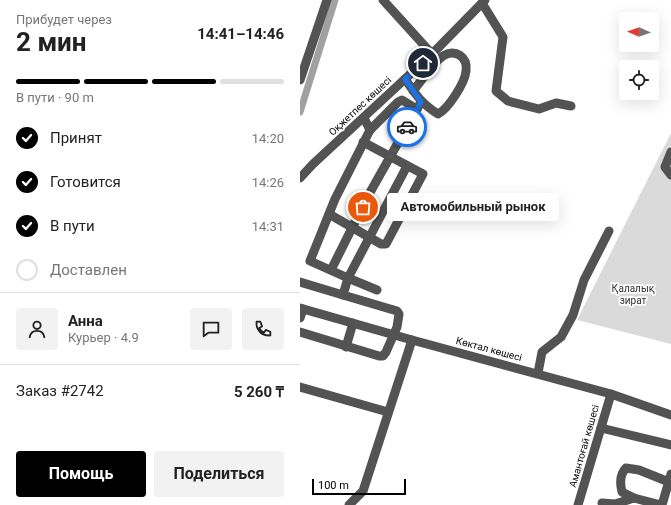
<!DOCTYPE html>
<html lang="ru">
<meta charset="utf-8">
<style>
:root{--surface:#fff;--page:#f2f2f2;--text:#222;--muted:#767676;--line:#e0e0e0;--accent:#000}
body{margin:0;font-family:Roboto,sans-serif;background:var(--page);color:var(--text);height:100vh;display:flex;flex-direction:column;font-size:15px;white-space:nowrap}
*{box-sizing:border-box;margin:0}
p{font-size:13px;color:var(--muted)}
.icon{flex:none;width:22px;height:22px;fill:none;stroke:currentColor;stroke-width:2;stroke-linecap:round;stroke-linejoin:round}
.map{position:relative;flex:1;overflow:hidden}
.drawer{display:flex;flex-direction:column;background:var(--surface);width:300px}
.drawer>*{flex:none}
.needle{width:26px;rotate:272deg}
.controls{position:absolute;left:319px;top:12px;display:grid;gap:8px}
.controls a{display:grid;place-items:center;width:40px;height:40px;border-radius:4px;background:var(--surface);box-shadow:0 4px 16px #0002;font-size:20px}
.scale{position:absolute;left:12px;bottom:10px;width:94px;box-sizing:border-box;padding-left:4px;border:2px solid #000;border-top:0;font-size:11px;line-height:14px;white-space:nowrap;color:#000;-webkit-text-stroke:3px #fff;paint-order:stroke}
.pin{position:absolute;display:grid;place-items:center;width:34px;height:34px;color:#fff;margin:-17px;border:2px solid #fff;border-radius:50%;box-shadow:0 1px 4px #0007}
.courier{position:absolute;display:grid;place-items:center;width:40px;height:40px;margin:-20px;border:3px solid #1a73e8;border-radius:50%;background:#fff;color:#222;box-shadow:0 1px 5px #0007}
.bubble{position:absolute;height:28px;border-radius:4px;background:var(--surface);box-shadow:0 4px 16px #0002;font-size:13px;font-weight:700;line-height:28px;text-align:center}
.summary em{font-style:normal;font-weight:700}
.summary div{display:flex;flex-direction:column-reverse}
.summary{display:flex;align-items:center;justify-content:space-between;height:68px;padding:0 16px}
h1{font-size:26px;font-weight:700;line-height:30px}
.bar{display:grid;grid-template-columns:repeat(4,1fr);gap:6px 4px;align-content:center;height:48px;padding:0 16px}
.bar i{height:5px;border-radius:3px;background:var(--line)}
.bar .active{background:var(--accent)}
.bar p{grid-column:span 4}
.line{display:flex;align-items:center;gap:10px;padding:0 16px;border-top:1px solid var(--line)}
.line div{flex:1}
.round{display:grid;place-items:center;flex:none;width:42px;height:42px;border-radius:4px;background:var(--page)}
ol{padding:0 16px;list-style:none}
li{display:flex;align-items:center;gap:12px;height:44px}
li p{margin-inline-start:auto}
li .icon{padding:4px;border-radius:50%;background:var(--accent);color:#fff;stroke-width:4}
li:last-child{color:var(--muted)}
li i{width:22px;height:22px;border:2px solid var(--line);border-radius:50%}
.button{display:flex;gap:8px;margin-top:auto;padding:8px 16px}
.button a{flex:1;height:46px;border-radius:4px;background:var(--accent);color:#fff;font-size:16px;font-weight:700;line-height:46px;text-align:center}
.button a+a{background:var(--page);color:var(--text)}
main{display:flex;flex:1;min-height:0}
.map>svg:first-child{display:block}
.green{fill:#dadada}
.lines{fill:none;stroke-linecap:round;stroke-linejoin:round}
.canal{stroke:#a1a1a1;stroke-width:7}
.minor{stroke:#535353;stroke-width:9}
.done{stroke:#595959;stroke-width:4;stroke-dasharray:0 7.2}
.route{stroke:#1a73e8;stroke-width:5}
.labels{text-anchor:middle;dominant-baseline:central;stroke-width:3.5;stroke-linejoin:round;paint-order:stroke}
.street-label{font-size:10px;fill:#000;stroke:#fff}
.park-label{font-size:10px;fill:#313131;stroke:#fff}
</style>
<main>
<section class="drawer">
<div class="summary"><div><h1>2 мин</h1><p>Прибудет через</p></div><em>14:41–14:46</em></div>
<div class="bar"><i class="active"></i><i class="active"></i><i class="active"></i><i></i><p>В пути · 90 m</p></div>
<ol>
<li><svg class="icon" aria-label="check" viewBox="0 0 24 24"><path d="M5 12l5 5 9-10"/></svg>Принят<p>14:20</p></li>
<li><svg class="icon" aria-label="check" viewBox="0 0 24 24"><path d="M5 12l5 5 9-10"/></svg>Готовится<p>14:26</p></li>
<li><svg class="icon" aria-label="check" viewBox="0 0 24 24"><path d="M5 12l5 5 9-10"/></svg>В пути<p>14:31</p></li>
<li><i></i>Доставлен</li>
</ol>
<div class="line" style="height:72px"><a class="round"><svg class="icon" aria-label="person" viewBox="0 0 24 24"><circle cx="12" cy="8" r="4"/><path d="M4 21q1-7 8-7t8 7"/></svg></a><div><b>Анна</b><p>Курьер · 4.9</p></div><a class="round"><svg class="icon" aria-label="chat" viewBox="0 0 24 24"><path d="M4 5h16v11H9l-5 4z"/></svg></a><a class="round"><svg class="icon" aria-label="phone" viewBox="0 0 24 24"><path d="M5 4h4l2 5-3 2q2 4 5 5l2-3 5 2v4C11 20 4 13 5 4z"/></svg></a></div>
<div class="line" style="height:52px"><div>Заказ #2742</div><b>5 260 ₸</b></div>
<div class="button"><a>Помощь</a><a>Поделиться</a></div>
</section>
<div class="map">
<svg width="371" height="505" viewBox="0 0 371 505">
<rect width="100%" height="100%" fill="#fff"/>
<!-- green -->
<polygon class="green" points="371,133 371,344 277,320"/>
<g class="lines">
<!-- canal -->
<polyline class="canal" points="0,112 35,0"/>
<!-- minor -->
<g class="minor">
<polyline points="83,0 132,54"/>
<polyline points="182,3 203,37 196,91 208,101 239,109 256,103 271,106"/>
<path d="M105,79C116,95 121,103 138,114C148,109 165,83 166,71C168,57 155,48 143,56C131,64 122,81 113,91"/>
<polyline points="0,80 27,0"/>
<polyline points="70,130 98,102 102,100 117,109"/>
<polyline points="371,152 365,167 371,175"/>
<polyline points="0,178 13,164 132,54 185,0"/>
<polyline points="29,214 81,244 86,244 123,174 63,142"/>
<polyline points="31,270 68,196 121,102"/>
<polyline points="0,282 43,295"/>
<polyline points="77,290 48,278 107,166"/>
<polyline points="0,308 112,340 311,394 371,415"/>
<polyline points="0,318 3,309"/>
<polyline points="0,332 79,356 83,356 86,352 97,327 99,314 97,311 43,295 48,278 10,261 35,199 70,130 64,118"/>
<polyline points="46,347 53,323"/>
<polyline points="238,373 242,352 261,337 273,315 284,280 309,231"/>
<polyline points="0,387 88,412"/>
<polyline points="301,428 371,445"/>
<polyline points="302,503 315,504 334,498"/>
<polyline points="49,505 63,491 112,340"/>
<polyline points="278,505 311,394"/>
<path d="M361,505L334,498L322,492C320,484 319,475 326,468L339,470L369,482"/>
<polyline points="362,505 371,474"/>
</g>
</g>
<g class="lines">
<!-- done -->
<polyline class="done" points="63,207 107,127"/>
<!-- route -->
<polyline class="route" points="107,127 121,102 105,79 123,63"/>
</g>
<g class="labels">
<!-- street labels -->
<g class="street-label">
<text transform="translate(60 106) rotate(-43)">Оқжетпес көшесі</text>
<text transform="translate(189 349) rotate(15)">Көктал көшесі</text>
<text transform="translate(284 446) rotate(-74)">Амантоғай көшесі</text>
</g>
<!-- park labels -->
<g class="park-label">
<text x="333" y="288">Қалалық<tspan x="333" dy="12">зират</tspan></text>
</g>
</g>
</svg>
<div class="controls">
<a><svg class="needle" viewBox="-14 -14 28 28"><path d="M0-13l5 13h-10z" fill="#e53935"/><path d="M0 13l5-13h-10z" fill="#767676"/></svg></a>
<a><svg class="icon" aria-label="locate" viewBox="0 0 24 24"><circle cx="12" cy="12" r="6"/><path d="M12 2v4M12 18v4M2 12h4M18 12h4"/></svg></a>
</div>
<div class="scale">100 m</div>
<div class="pin" style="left:63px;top:207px;background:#ea580c"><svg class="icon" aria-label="bag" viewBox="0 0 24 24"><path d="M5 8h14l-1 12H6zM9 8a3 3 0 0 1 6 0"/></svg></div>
<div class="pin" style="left:123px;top:63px;background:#1f2937"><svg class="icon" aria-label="home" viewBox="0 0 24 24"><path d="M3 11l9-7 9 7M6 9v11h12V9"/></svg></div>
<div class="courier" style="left:107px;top:127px"><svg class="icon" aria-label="car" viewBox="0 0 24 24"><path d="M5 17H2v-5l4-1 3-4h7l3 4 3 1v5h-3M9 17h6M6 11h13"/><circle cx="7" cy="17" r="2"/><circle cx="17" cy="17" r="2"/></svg></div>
<div class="bubble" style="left:87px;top:193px;width:172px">Автомобильный рынок</div>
</div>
</main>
